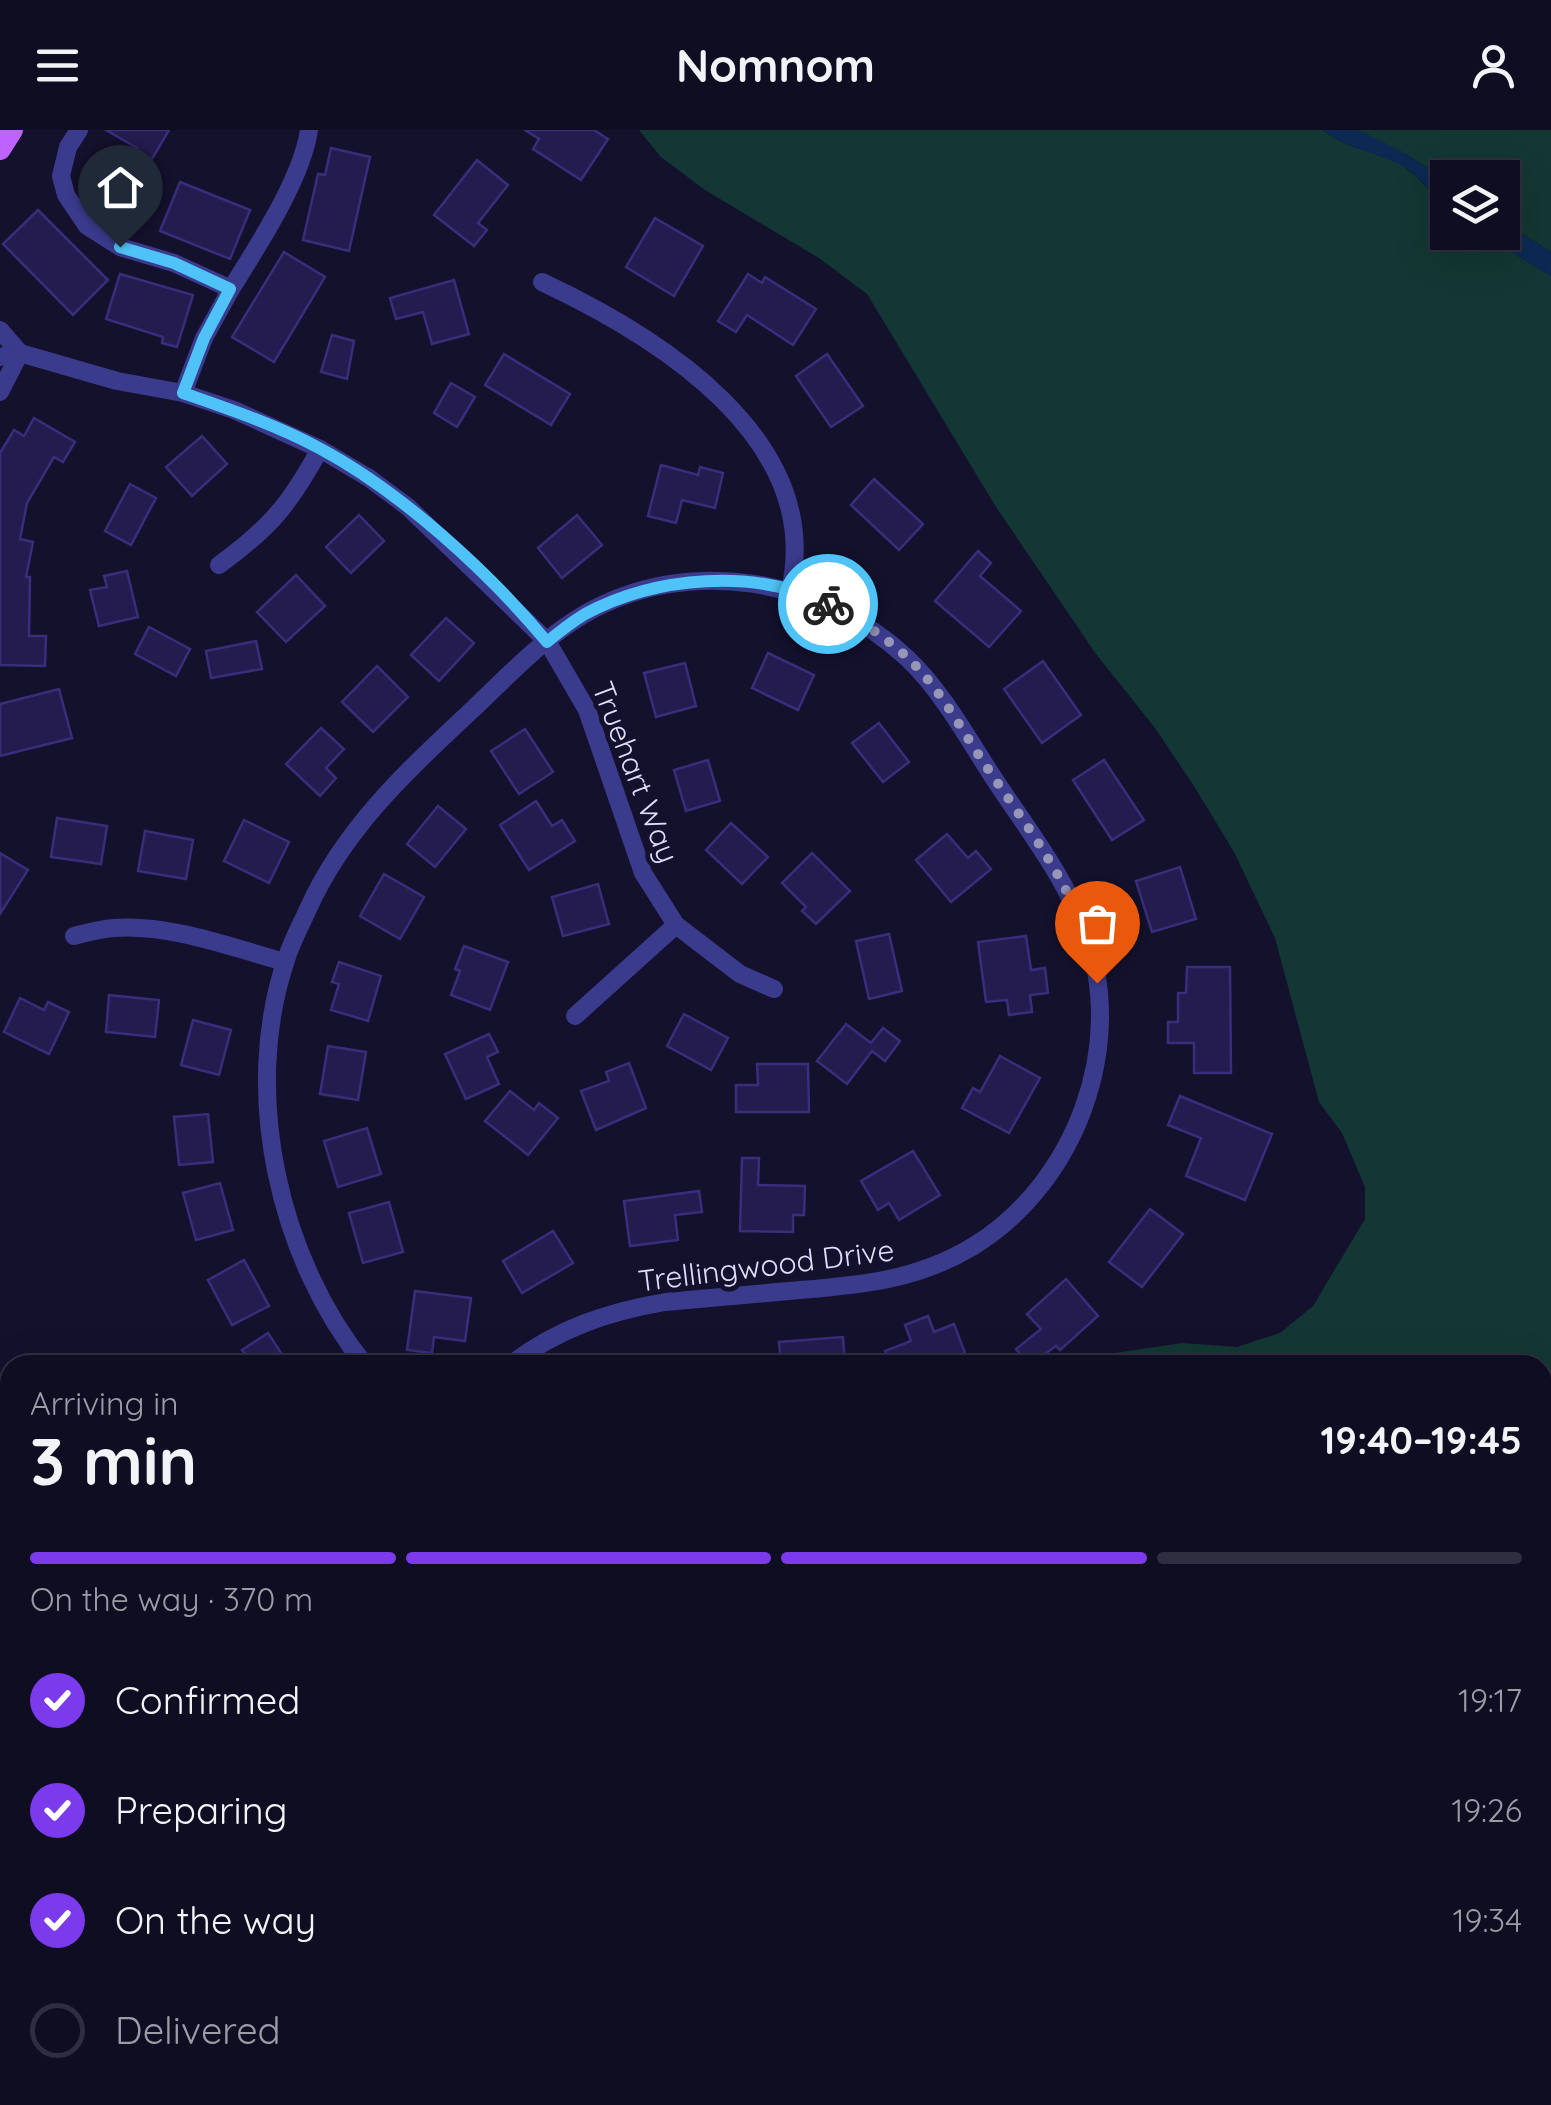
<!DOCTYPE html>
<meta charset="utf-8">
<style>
:root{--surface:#0f0d22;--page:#18162a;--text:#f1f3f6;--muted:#9b9ca5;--line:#2f2d40;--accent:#7c3aed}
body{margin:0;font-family:Quicksand,sans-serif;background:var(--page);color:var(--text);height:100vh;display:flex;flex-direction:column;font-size:38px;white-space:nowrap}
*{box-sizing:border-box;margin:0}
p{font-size:32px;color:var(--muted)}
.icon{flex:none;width:55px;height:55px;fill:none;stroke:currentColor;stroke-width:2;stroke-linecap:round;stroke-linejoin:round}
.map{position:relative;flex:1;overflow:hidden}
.drawer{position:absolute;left:0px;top:1225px;width:1552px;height:750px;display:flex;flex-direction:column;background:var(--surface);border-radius:30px 30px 0 0;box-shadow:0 10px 40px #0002,0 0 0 2px var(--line)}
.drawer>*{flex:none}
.controls{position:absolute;left:1430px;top:30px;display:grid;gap:20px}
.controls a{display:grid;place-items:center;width:90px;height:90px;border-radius:0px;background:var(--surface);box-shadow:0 10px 40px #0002,0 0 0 2px var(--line);font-size:50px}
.pin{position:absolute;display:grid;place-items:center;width:85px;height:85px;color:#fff;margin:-102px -42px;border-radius:50% 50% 50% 0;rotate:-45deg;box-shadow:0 0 10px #0007}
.pin .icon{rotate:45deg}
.courier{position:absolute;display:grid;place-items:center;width:100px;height:100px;margin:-50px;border:8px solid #4fc3f7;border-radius:50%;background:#fff;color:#222;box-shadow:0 2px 12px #0007}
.headline em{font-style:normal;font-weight:700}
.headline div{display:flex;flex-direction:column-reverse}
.headline{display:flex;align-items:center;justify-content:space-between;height:170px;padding:0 30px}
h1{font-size:65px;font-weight:700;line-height:75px}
.bar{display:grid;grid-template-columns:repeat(4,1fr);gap:15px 10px;align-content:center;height:120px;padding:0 30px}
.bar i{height:12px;border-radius:8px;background:var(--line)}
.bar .selected{background:var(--accent)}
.bar p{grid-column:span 4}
ol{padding:0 30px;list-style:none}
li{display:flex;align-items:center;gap:30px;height:110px}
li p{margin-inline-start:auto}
li .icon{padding:10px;border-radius:50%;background:var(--accent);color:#fff;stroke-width:4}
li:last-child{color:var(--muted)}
li i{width:55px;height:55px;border:5px solid var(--line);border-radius:50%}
header{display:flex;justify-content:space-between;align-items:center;height:130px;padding:0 30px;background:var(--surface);font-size:45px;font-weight:700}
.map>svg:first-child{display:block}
.green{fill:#133734}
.water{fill:#0b2952}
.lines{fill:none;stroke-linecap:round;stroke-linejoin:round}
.stream{stroke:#0b2952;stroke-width:5}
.building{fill:#241c4f;stroke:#392d7c;stroke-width:2.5}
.minor{stroke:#3a3b8d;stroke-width:18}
.major{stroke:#bd64ff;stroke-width:22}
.rail-casing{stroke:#09f3ff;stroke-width:9}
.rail{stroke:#14112d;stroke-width:5;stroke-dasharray:15;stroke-linecap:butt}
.done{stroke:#9896b6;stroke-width:10;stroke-dasharray:0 18}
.route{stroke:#4fc3f7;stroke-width:12}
.labels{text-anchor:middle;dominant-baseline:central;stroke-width:10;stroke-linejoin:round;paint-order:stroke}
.street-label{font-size:30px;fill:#dfddff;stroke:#14112d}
</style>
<header><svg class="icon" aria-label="menu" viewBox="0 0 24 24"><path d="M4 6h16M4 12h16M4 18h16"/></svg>Nomnom<svg class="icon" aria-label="person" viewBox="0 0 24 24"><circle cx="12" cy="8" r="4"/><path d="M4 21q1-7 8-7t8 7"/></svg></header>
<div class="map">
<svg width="1551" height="1975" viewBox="0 0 1551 1975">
<rect width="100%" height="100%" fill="#14112d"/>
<!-- green -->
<g class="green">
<path d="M639,0H1323C1350,21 1373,20 1401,35C1420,46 1430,64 1447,77L1448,102L1480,103L1551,146V1708L1543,1711L1542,1235H1095L1115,1223L1182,1213L1237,1217L1280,1203L1313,1176L1365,1089V1057L1342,1003L1319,972L1275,808L1234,722L1194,656L1155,598L1096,524L996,377L867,164L819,128L705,60L661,27Z"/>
<polygon points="1358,0 1551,0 1551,122 1503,92 1502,48 1448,48 1447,51 1406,24"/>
<polygon points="10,1765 10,1890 0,1892 0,1766"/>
<polygon points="528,1965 703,1965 704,1975 530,1975"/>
</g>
<!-- water -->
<g class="water">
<path d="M1323,0H1358L1406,24L1447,51V77C1430,64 1420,45 1401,35C1374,21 1347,19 1323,0Z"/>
<polygon points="1503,92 1551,122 1551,146 1480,103 1502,102"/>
</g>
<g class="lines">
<!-- stream -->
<g class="stream">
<polyline points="1542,1311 1551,1313"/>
<polyline points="0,1837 10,1839"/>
</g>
</g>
<!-- building -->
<g class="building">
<polygon points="106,0 169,0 142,46 160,67 122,99 89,59 137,18"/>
<polygon points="525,0 594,0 608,9 581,50 533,19 539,9"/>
<polygon points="331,18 370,27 349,121 303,110 318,44 325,45"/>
<polygon points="477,30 508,55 478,93 487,100 474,116 434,85"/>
<polygon points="180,52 250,80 230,129 160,101"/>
<polygon points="38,80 108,150 73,185 3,114"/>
<polygon points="655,88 703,116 674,166 626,137"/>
<polygon points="284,122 325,147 274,232 232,207"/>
<polygon points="120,144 193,165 177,217 162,213 163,207 106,189"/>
<polygon points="748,144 762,153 765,147 816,179 793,215 747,185 736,202 718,191"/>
<polygon points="454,150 469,204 432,214 423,182 396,189 390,168"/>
<polygon points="332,205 354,211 347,249 321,242"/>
<polygon points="504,224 570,264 551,295 485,255"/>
<polygon points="827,224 863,276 831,297 796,246"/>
<polygon points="451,253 475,267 457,297 434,283"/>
<polygon points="34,288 75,312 63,332 54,327 27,373 20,409 33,412 26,447 30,447 29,506 46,506 45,536 0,535 0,323 14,300 24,306"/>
<polygon points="202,306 227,334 192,366 166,337"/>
<polygon points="661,335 698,345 700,337 723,343 715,378 682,370 676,393 648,386"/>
<polygon points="874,349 923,394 899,420 851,375"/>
<polygon points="130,354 156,368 131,415 105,401"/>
<polygon points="359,385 384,411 351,443 326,417"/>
<polygon points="577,385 602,415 562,448 538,418"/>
<polygon points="978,421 991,433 980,446 1021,481 989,517 935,471"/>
<polygon points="127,441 138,487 99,496 90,460 107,457 104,446"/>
<polygon points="296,445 325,476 286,512 257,482"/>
<polygon points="446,488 474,513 439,551 411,525"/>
<polygon points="149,497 190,519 176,546 135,524"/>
<polygon points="256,511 262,539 211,548 206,521"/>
<polygon points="768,523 814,545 798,580 752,558"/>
<polygon points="1043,531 1081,585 1042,613 1004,559"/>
<polygon points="685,533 696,576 656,587 644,543"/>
<polygon points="377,536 408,567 373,602 342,572"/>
<polygon points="59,559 72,608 0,626 0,574"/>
<polygon points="879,593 909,632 883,652 852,613"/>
<polygon points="321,598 344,619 326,638 336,648 320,666 286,634"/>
<polygon points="525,599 553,642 519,664 491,621"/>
<polygon points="708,630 720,671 686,681 674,640"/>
<polygon points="1104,630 1144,690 1112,710 1073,650"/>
<polygon points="536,671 552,696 562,690 575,711 529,740 500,695"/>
<polygon points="438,676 466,699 435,737 407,714"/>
<polygon points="57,688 107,696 101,734 51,727"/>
<polygon points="244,690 289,712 269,753 224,731"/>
<polygon points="731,693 768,727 742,754 706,720"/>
<polygon points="145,701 193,710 186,749 138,741"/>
<polygon points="947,704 968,728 976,721 991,739 951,772 916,730"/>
<polygon points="0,723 28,740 0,784"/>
<polygon points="812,723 850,761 816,794 802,781 806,777 782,753"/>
<polygon points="1180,737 1196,789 1152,802 1136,751"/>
<polygon points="384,744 424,767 400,809 360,786"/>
<polygon points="598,754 609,794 563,806 552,767"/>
<polygon points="889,804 902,861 869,869 856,811"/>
<polygon points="1026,806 1031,840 1045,838 1048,863 1030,865 1032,882 1009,885 1007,870 986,872 978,812"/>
<polygon points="464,816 508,832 490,880 451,865 460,841 455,839"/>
<polygon points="339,832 381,846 368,891 331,880 339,854 332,852"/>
<polygon points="1187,837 1230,837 1231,943 1194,943 1194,913 1168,913 1168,892 1178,892 1178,863 1186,863"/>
<polygon points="109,865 159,870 155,907 106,902"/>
<polygon points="20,868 44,880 48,872 69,882 49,924 4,902"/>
<polygon points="684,884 728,908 711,940 667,916"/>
<polygon points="193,890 231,900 219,945 181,935"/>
<polygon points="846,894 871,913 883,898 900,911 885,931 872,921 847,954 817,931"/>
<polygon points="489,904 498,922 487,927 499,954 466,969 445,924"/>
<polygon points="328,916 366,922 358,970 320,964"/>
<polygon points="1000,926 1040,948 1009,1003 962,978 973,958 980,962"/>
<polygon points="629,933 646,978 596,1000 581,961 609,951 606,942"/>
<polygon points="757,934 808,934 809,982 736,982 736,955 758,955"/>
<polygon points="510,961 534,980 539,973 558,988 528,1025 485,991"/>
<polygon points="1180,966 1272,1004 1245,1070 1186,1046 1201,1008 1168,995"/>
<polygon points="208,984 213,1032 179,1035 174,987"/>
<polygon points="367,998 381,1044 338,1057 324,1011"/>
<polygon points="913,1021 940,1065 899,1090 889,1073 878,1080 861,1051"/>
<polygon points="742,1028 759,1028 758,1055 805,1056 804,1085 793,1085 793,1102 740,1101"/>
<polygon points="220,1053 233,1100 196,1110 183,1063"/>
<polygon points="699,1061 702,1082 675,1085 678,1110 630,1116 624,1071"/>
<polygon points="389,1072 403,1122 363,1133 349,1083"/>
<polygon points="1150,1079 1183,1104 1142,1157 1109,1132"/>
<polygon points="553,1101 573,1133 522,1163 503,1131"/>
<polygon points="244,1130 269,1176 232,1195 208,1150"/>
<polygon points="1066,1149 1098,1186 1060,1220 1056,1216 1029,1235 1016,1219 1041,1199 1027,1184"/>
<polygon points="415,1161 471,1168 465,1211 434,1207 432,1223 407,1220"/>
<polygon points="928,1186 934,1202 954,1194 965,1223 936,1235 890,1235 885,1221 911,1211 905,1195"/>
<polygon points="268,1203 289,1235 253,1235 242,1220"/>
<polygon points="843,1207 845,1235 781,1235 779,1212"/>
</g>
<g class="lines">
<!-- minor -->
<g class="minor">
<path d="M79,0L68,17L61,46L66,65L87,96L120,117L174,133L231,159C257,117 302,49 309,0"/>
<path d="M542,152C657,206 825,309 790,460"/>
<polyline points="0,200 20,223"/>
<polyline points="0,227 20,223 117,251 183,263 234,280 320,319 369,348 408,377 547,511 587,580 643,743 676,795 740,844 774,859"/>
<polyline points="0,262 20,223"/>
<polyline points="183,263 204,208 231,159"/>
<path d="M219,435C270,398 290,374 320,319"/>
<path d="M74,806C86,803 100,799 113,798C171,794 230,817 285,832"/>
<polyline points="575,886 676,795"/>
<path d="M365,1235C279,1129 241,962 286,830C291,813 301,795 308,779C345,697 408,640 472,580C507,547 541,510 583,485C688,424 821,448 907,528C942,561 967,607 993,647C1025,696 1065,746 1085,802C1128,915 1075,1055 972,1117C917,1150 862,1155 800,1160C755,1164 710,1168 665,1172C607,1182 557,1199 510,1235"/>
<polyline points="842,1965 843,1975"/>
<polyline points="1163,1965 1168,1975"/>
<polyline points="1523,1975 1525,1965"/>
</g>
<!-- major -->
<polyline class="major" points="0,19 12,0"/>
<defs>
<g id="rail">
<polyline points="0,1252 10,1265"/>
<polyline points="358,1965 361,1975"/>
</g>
</defs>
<!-- rail casing -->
<use href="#rail" class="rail-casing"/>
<!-- rail -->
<use href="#rail" class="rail"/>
</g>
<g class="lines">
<!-- done -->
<path class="done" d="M828,474C857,488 887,508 910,530C939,558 960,597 982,630C1028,699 1085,768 1097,853"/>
<!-- route -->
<path class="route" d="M120,117L174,133L230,159L204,208L183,263C229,279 276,295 319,318C400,361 488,441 547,512C559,502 572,492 585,484C656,446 755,438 828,474"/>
</g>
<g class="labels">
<!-- street labels -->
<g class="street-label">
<text transform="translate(636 642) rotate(69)">Truehart Way</text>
<text transform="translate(766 1135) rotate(-7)">Trellingwood Drive</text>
</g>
</g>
</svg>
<div class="controls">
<a><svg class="icon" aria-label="layers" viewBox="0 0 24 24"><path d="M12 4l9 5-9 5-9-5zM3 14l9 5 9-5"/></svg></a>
</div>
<div class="pin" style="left:1097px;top:853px;background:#ea580c"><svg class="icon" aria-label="bag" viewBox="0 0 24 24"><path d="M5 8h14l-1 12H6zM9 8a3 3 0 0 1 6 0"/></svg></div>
<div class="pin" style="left:120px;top:117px;background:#1f2937"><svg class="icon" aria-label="home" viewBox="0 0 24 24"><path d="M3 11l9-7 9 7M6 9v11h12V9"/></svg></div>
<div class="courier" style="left:828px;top:474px"><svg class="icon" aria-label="bike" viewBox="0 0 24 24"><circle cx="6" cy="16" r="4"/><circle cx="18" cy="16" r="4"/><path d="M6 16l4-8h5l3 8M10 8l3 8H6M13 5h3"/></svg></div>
<section class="drawer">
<div class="headline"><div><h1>3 min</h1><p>Arriving in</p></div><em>19:40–19:45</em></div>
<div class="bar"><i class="selected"></i><i class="selected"></i><i class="selected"></i><i></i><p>On the way · 370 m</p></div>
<ol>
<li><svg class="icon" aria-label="check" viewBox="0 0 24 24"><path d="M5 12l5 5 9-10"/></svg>Confirmed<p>19:17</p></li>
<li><svg class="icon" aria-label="check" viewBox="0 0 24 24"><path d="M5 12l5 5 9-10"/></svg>Preparing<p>19:26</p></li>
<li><svg class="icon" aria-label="check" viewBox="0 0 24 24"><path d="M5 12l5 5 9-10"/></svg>On the way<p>19:34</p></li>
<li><i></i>Delivered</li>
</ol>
</section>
</div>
